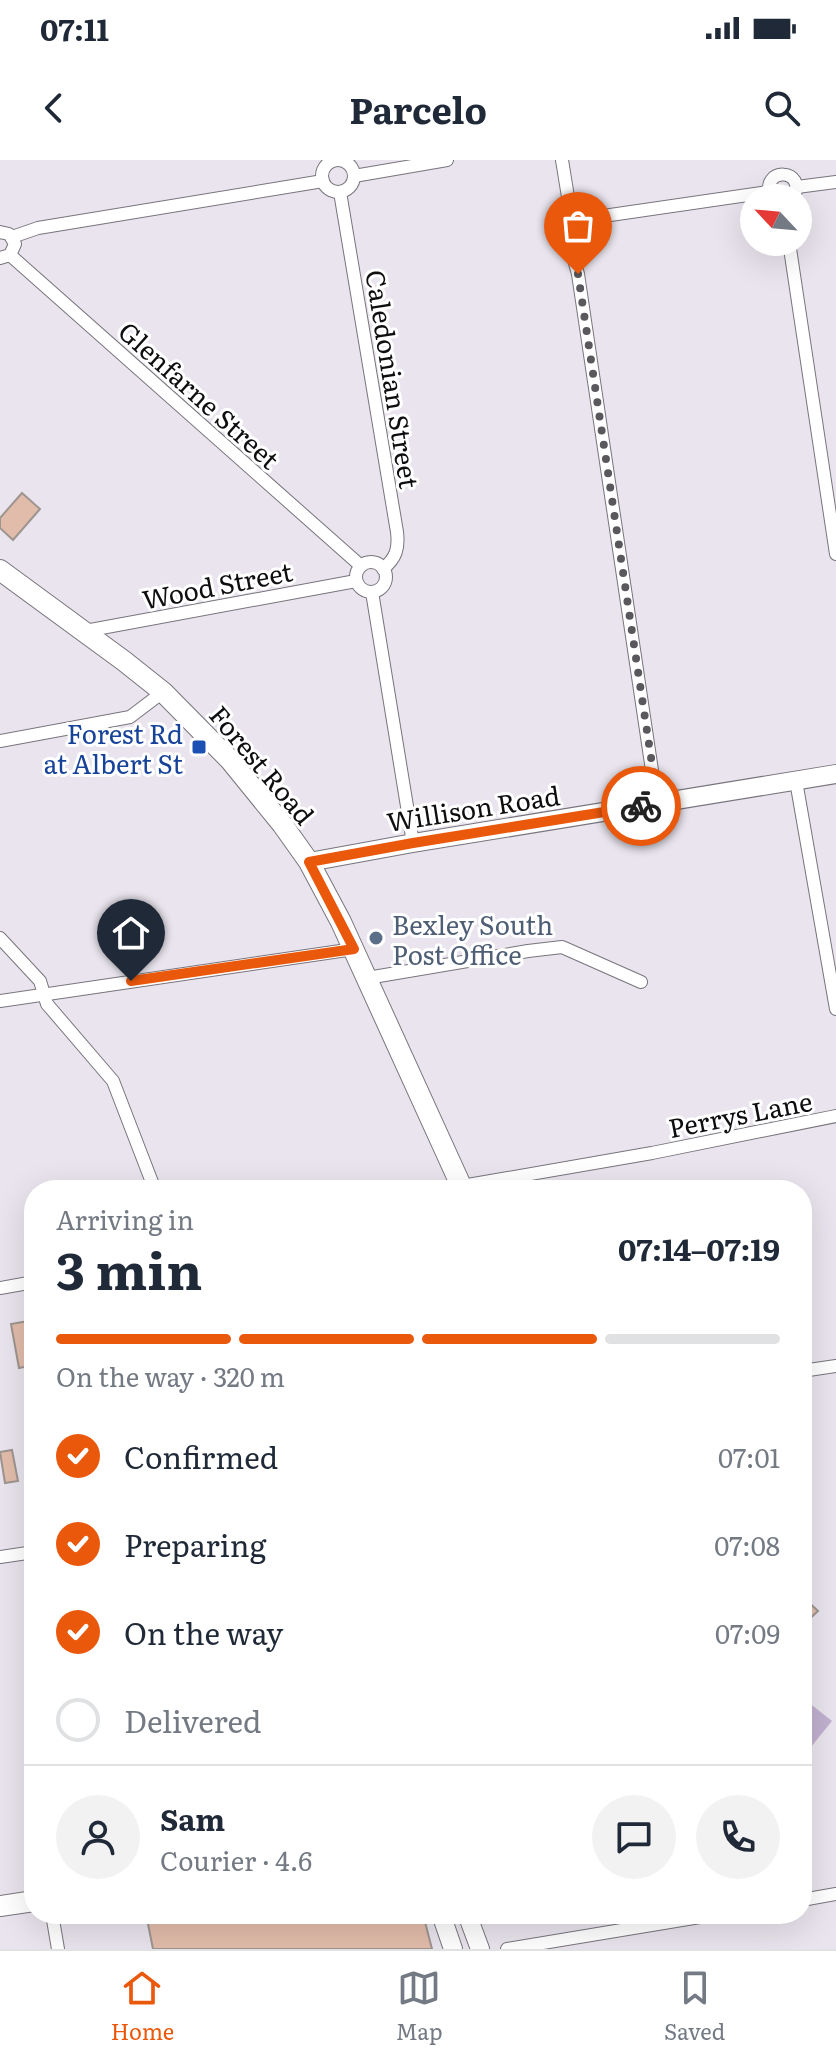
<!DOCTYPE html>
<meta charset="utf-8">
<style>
:root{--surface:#fff;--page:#f2f2f3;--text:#1f2937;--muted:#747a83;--line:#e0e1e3;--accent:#ea580c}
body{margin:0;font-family:Literata,serif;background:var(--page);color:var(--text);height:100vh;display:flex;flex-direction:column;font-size:30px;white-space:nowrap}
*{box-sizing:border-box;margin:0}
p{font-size:26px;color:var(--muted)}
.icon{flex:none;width:44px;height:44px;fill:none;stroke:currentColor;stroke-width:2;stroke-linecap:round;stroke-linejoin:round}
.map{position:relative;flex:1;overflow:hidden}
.sheet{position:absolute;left:24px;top:1020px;width:788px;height:744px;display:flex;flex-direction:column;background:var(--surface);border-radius:32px;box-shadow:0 8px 32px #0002}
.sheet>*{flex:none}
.needle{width:52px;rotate:296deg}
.fabs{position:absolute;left:740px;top:24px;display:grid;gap:16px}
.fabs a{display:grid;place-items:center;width:72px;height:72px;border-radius:50%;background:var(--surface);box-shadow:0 8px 32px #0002;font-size:40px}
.pin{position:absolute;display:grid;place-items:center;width:68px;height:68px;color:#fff;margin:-82px -34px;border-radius:50% 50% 50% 0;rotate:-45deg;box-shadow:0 0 8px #0007}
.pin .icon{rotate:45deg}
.courier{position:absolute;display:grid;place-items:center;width:80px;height:80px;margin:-40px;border:6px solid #ea580c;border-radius:50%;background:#fff;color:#222;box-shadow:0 2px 10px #0007}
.overview em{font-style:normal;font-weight:700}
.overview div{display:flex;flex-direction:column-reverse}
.overview{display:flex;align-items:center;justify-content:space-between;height:136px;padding:0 32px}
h1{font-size:52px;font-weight:700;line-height:60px}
.bar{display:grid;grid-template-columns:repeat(4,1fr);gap:12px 8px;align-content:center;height:96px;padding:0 32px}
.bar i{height:10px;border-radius:6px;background:var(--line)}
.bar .current{background:var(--accent)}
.bar p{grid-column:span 4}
.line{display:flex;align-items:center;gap:20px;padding:0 32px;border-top:2px solid var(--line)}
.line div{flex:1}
.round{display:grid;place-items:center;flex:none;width:84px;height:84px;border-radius:42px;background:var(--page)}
ol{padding:0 32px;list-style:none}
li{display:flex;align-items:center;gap:24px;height:88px}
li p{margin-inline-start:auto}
li .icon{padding:8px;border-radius:50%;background:var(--accent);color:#fff;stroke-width:4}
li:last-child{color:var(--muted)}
li i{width:44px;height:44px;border:4px solid var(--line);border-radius:50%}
.status{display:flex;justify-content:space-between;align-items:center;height:56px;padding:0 40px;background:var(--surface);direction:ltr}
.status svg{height:22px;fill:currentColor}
header{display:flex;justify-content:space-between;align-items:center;height:104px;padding:0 32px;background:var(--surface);font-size:36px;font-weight:700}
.menu{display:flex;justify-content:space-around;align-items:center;height:112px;border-top:2px solid var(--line);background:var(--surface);font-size:22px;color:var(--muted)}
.menu a{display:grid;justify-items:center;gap:4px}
.menu .current{color:var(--accent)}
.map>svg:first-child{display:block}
.green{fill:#c1b0d0}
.building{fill:#e2bcab;stroke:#9e9590;stroke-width:2}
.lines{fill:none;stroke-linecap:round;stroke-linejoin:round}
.minor-casing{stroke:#78747c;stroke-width:14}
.secondary-casing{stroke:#78747c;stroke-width:20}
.primary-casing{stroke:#78747c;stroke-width:22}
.minor{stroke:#fff;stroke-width:12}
.secondary{stroke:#fff;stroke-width:18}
.primary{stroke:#fff;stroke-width:20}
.done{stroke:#5b585d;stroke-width:8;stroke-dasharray:0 14.4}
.route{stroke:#ea580c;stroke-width:10}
.transit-dot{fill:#1a4fb4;stroke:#fff;stroke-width:3}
.service-dot{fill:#5c6f8a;stroke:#fff;stroke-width:3}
.labels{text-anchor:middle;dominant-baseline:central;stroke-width:6;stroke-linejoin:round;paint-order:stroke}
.street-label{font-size:26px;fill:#0e0d10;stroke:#fff}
.transit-label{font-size:26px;fill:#164399;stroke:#fff;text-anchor:end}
.service-label{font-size:26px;fill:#4e5e75;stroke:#fff;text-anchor:start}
</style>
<div class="status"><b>07:11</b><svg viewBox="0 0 49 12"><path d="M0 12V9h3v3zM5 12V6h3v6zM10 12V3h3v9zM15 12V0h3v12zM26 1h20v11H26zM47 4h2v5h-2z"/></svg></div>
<header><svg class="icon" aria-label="back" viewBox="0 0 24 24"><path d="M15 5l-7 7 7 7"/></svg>Parcelo<svg class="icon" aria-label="search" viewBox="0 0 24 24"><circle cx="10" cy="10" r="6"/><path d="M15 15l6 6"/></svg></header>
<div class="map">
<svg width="836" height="1789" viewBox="0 0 836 1789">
<rect width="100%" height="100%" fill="#e9e4ed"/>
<!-- green -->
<polygon class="green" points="808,1542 832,1561 802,1598 802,1549"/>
<!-- building -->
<g class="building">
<polygon points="22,333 40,349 13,380 0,368 0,358"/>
<polygon points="34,1160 34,1205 19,1208 11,1164"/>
<polygon points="12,1290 18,1321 5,1323 0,1292"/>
<polygon points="802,1436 818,1451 802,1466"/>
<polygon points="150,1754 423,1754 432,1789 153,1789 148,1764"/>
</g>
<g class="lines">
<defs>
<g id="minor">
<polyline points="562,0 568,37 576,60 571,89 578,114 657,644"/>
<circle cx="338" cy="16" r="16"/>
<polyline points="354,16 447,0"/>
<polyline points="797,27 836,22"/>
<path d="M340,32L397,372C399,389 396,398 383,409"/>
<path d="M771,37C759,6 809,8 793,38"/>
<polyline points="576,60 768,32"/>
<polyline points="0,72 9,74 15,84 10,95 0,98"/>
<polyline points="12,77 38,68 323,21"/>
<polyline points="789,82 836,394"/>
<polyline points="10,95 361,406"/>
<circle cx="371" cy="417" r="15"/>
<polyline points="372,432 413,683"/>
<polyline points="85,471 356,421"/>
<polyline points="0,581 130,557 163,532"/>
<polyline points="796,621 836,849"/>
<polyline points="0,778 40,821 47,844 113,921 155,1030"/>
<polyline points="367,818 528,791 562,787 641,822"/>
<polyline points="0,841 354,789"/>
<polyline points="462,1026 652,993 836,956"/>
<polyline points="0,1128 34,1122"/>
<polyline points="802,1211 836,1206"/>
<polyline points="0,1397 34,1392"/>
<polyline points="802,1740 836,1734"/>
<polyline points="52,1754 58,1789"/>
<polyline points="507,1789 718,1754"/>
</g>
<g id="secondary">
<polyline points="309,702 413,683 836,614"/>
<polyline points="441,1754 453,1789"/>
<polyline points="467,1754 480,1789"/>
</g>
<g id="primary">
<polyline points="0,410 124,501 163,532 230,600 282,664 309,702 341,762 463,1030"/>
<polyline points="0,1746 34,1741"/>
</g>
</defs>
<!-- minor casing -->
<use href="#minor" class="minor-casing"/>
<!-- secondary casing -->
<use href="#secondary" class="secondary-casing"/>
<!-- primary casing -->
<use href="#primary" class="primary-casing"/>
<!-- minor -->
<use href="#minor" class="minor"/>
<!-- secondary -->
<use href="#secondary" class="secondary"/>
<!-- primary -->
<use href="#primary" class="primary"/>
</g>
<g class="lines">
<!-- done -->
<polyline class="done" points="578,114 655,624 657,644 641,646"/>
<!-- route -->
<polyline class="route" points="131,821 354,789 309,702 413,683 641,646"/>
</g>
<!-- markers -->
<rect class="transit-dot" x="191" y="579" width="16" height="16" rx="4"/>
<circle class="service-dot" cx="376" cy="778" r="8"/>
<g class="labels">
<!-- street labels -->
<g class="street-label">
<text transform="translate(394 219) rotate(81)">Caledonian Street</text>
<text transform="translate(200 234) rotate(42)">Glenfarne Street</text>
<text transform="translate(217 424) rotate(-11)">Wood Street</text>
<text transform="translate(263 604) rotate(50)">Forest Road</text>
<text transform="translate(473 647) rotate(-9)">Willison Road</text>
<text transform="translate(740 953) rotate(-11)">Perrys Lane</text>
</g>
<!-- transit labels -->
<g class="transit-label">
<text x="183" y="572">Forest Rd<tspan x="183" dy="30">at Albert St</tspan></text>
</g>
<!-- service labels -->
<g class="service-label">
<text x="392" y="763">Bexley South<tspan x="392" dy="30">Post Office</tspan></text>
</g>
</g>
</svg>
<div class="fabs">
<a><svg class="needle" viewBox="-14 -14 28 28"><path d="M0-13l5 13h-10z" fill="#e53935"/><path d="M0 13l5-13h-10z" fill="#747a83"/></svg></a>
</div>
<div class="pin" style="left:578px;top:114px;background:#ea580c"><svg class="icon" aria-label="bag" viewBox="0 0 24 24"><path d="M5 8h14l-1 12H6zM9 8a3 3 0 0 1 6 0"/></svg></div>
<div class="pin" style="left:131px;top:821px;background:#1f2937"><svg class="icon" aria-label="home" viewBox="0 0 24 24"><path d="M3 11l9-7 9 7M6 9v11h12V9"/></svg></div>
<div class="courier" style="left:641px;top:646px"><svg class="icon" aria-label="bike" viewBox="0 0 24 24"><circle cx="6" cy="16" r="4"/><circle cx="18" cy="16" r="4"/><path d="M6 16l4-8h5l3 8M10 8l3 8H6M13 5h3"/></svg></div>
<section class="sheet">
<div class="overview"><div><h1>3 min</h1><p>Arriving in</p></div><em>07:14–07:19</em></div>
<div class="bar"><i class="current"></i><i class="current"></i><i class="current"></i><i></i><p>On the way · 320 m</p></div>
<ol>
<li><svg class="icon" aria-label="check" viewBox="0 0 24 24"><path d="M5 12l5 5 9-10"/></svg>Confirmed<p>07:01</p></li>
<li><svg class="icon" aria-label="check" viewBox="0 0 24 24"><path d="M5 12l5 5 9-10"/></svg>Preparing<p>07:08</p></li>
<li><svg class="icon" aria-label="check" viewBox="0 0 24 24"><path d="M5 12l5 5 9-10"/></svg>On the way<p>07:09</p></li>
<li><i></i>Delivered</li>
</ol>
<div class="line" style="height:144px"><a class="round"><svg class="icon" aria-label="person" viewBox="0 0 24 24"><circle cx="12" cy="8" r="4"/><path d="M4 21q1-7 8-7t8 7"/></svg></a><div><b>Sam</b><p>Courier · 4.6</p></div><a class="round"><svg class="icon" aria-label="chat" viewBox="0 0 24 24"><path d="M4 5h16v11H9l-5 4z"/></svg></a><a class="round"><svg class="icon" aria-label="phone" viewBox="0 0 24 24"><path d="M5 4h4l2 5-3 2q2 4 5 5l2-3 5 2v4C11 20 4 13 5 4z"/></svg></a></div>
</section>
</div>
<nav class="menu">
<a class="current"><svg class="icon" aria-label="home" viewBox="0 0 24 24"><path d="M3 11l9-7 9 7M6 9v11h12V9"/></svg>Home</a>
<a><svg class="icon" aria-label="map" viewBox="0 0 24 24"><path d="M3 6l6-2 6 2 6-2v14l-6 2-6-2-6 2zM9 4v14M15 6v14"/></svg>Map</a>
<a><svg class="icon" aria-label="saved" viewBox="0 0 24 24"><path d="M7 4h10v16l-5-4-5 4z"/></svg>Saved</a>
</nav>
